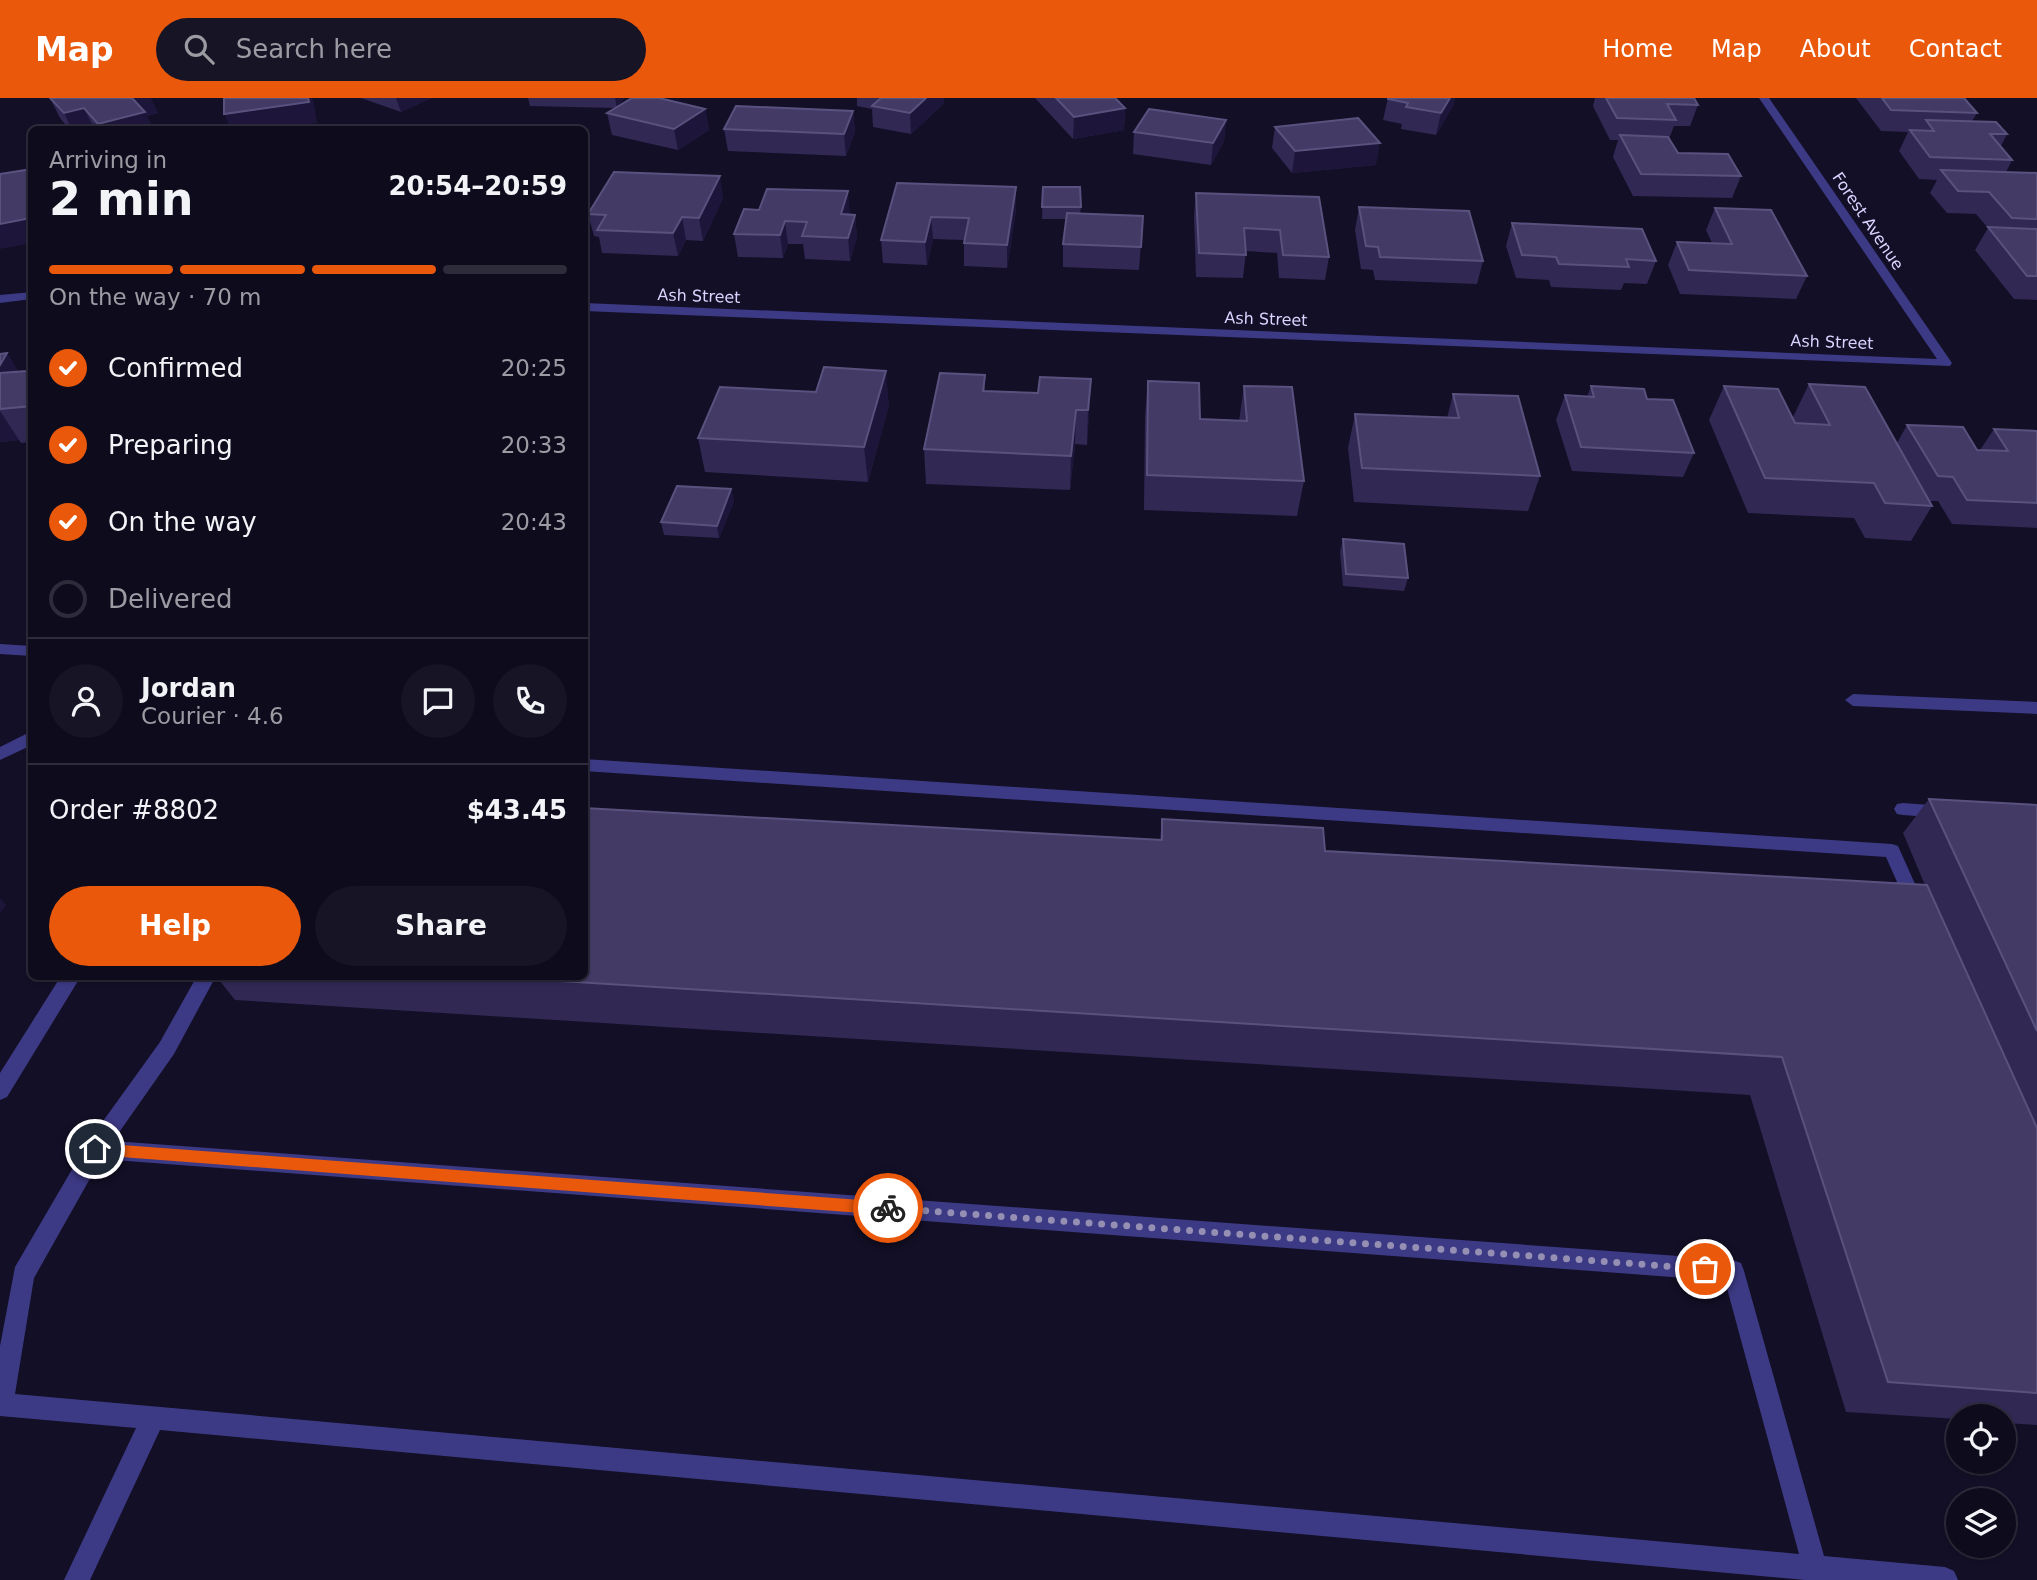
<!DOCTYPE html>
<meta charset="utf-8">
<style>
:root{--surface:#0e0b1c;--page:#171425;--text:#f1f3f6;--muted:#9b9ba3;--line:#2e2b3b;--accent:#ea580c}
body{margin:0;font-family:"DejaVu Sans",sans-serif;background:var(--page);color:var(--text);height:100vh;display:flex;flex-direction:column;font-size:26px;white-space:nowrap}
*{box-sizing:border-box;margin:0}
p{font-size:23px;color:var(--muted)}
.icon{flex:none;width:38px;height:38px;fill:none;stroke:currentColor;stroke-width:2;stroke-linecap:round;stroke-linejoin:round}
.map{position:relative;flex:1;overflow:hidden}
.side{position:absolute;left:28px;top:28px;width:560px;height:854px;display:flex;flex-direction:column;background:var(--surface);border-radius:10px;box-shadow:0 2px 5px #0004,0 0 0 2px var(--line)}
.side>*{flex:none}
.buttons{position:absolute;left:1946px;top:1306px;display:grid;gap:14px}
.buttons a{display:grid;place-items:center;width:70px;height:70px;border-radius:50%;background:var(--surface);box-shadow:0 2px 5px #0004,0 0 0 2px var(--line);font-size:35px}
.pin{position:absolute;display:grid;place-items:center;width:60px;height:60px;color:#fff;margin:-30px;border:4px solid #fff;border-radius:50%;box-shadow:0 2px 7px #0007}
.courier{position:absolute;display:grid;place-items:center;width:70px;height:70px;margin:-35px;border:5px solid #ea580c;border-radius:50%;background:#fff;color:#222;box-shadow:0 2px 9px #0007}
.summary em{font-style:normal;font-weight:700}
.summary div{display:flex;flex-direction:column-reverse}
.summary{display:flex;align-items:center;justify-content:space-between;height:119px;padding:0 21px}
h1{font-size:46px;font-weight:700;line-height:52px}
.bar{display:grid;grid-template-columns:repeat(4,1fr);gap:10px 7px;align-content:center;height:84px;padding:0 21px}
.bar i{height:9px;border-radius:5px;background:var(--line)}
.bar .active{background:var(--accent)}
.bar p{grid-column:span 4}
.line{display:flex;align-items:center;gap:18px;padding:0 21px;border-top:2px solid var(--line)}
.line div{flex:1}
.round{display:grid;place-items:center;flex:none;width:74px;height:74px;border-radius:37px;background:var(--page)}
ol{padding:0 21px;list-style:none}
li{display:flex;align-items:center;gap:21px;height:77px}
li p{margin-inline-start:auto}
li .icon{padding:7px;border-radius:50%;background:var(--accent);color:#fff;stroke-width:4}
li:last-child{color:var(--muted)}
li i{width:38px;height:38px;border:4px solid var(--line);border-radius:50%}
.cta{display:flex;gap:14px;margin-top:auto;padding:14px 21px}
.cta a{flex:1;height:80px;border-radius:42px;background:var(--accent);color:#fff;font-size:28px;font-weight:700;line-height:80px;text-align:center}
.cta a+a{background:var(--page);color:var(--text)}
header{display:flex;align-items:center;gap:42px;box-sizing:border-box;height:98px;padding:0 35px;background:var(--accent);color:#fff}
header strong{font-size:33px}
nav{display:flex;gap:38px;margin-inline-start:auto;font-size:24px}
.search{width:490px;height:63px;background:var(--page);display:flex;align-items:center;gap:18px;box-sizing:border-box;padding:0 24px;border-radius:38px;color:var(--muted);font-size:26px}
.map>svg:first-child{display:block}
.lines{fill:none;stroke-linecap:round;stroke-linejoin:round}
.minor{fill:#3d3a85;fill-rule:evenodd}
.wall{fill:#312854}
.shaded-wall{fill:#1d163a}
.building{fill:#433a66;stroke:#5a527e;stroke-width:2}
.route{fill:#ea580c}
.done{stroke:#948fb3;stroke-width:7;stroke-dasharray:0 12.6}
.labels{text-anchor:middle;dominant-baseline:central;stroke-width:6;stroke-linejoin:round;paint-order:stroke}
.far-street-label{font-size:16px;fill:#d9d4ff;stroke:#130f26}
</style>
<header>
<strong>Map</strong>
<div class="search"><svg class="icon" aria-label="search" viewBox="0 0 24 24"><circle cx="10" cy="10" r="6"/><path d="M15 15l6 6"/></svg>Search here</div>
<nav><a>Home</a><a>Map</a><a>About</a><a>Contact</a></nav>
</header>
<div class="map">
<svg width="2037" height="1482" viewBox="0 0 2037 1482">
<rect width="100%" height="100%" fill="#130f26"/>
<g class="lines">
<!-- minor -->
<g class="minor">
<polygon points="1759,0 1769,0 1952,265 1950,268 584,213 584,205 1937,261"/>
<polygon points="32,194 32,201 0,205 0,197"/>
<polygon points="0,546 32,548 32,558 0,556"/>
<polygon points="1853,596 2037,604 2037,616 1853,608 1845,602"/>
<polygon points="32,633 32,647 0,662 0,649"/>
<polygon points="584,661 1892,746 1898,748 1924,806 1921,811 1915,813 1909,811 1886,759 584,673"/>
<polygon points="1903,705 1944,708 1950,709 1953,714 1950,719 1944,720 1903,717 1897,716 1894,711 1897,706"/>
<polygon points="61,878 81,878 7,999 0,1002 0,975"/>
<path d="M197,878H216L174,956L113,1043L1733,1162L1741,1165L1744,1173L1824,1458L1945,1469L1954,1473L1958,1482H1805L160,1332L90,1482H64L136,1330L0,1318V1248L15,1169L88,1044L160,944ZM101,1061L1725,1183L1799,1456L15,1296L34,1180Z"/>
</g>
</g>
<!-- wall -->
<g class="wall">
<polygon points="50,0 158,15 147,18 153,32 70,32 60,20"/>
<polygon points="361,0 431,0 401,14"/>
<polygon points="528,0 624,0 618,8 705,11 709,32 678,52 612,37 607,15 615,10 530,8"/>
<polygon points="857,0 944,0 944,5 911,36 873,29 872,11 857,8"/>
<polygon points="1035,0 1115,0 1125,10 1124,32 1073,41"/>
<polygon points="1388,0 1455,0 1453,8 1436,37 1401,31 1402,26 1383,22"/>
<polygon points="1595,0 1694,0 1698,7 1690,28 1674,28 1669,41 1678,55 1741,78 1732,100 1633,98 1613,59 1618,42 1610,42 1593,8"/>
<polygon points="1856,0 1964,0 1977,15 1972,23 2007,36 2001,48 2012,62 2006,74 2037,75 2037,202 2014,201 1975,152 1988,130 1976,116 1947,115 1930,95 1937,82 1919,81 1899,53 1908,34 1881,33"/>
<polygon points="853,13 855,34 846,58 728,53 724,31"/>
<polygon points="1226,22 1224,43 1211,67 1133,56 1134,34"/>
<polygon points="1275,29 1376,67 1292,75 1272,50"/>
<polygon points="897,85 1016,112 1007,170 964,168 964,142 933,141 927,167 883,165 881,142"/>
<polygon points="1043,89 1081,109 1080,116 1143,118 1139,172 1063,169 1063,146 1066,121 1042,121"/>
<polygon points="1196,95 1319,99 1329,159 1325,182 1279,180 1277,155 1246,153 1243,180 1196,179 1194,118"/>
<polygon points="723,100 703,143 686,142 678,158 602,155 599,139 594,138 588,116"/>
<polygon points="1359,109 1483,163 1477,186 1375,182 1373,172 1361,171 1355,132"/>
<polygon points="1715,110 1807,178 1796,201 1680,196 1668,167 1677,144 1712,145 1706,132"/>
<polygon points="759,112 855,117 857,139 850,163 805,161 803,146 788,146 783,160 738,159 734,136"/>
<polygon points="1512,125 1656,163 1647,186 1624,185 1621,192 1551,189 1549,182 1516,180 1506,148"/>
<polygon points="7,255 18,274 32,308 32,344 21,345 19,342 0,344 0,256"/>
<polygon points="985,277 985,293 1038,295 1091,281 1087,347 1075,346 1070,392 926,386 924,351"/>
<polygon points="1148,283 1200,321 1239,323 1244,288 1304,383 1297,418 1144,412 1145,318"/>
<polygon points="1809,286 1897,345 1907,327 1977,352 1980,352 1994,331 2037,333 2037,430 1952,426 1938,403 1929,403 1932,408 1911,443 1865,440 1854,420 1748,415 1709,322 1724,288 1793,319"/>
<polygon points="1591,288 1694,355 1683,379 1572,373 1556,322 1565,297 1587,299"/>
<polygon points="1453,296 1540,378 1528,413 1354,404 1348,350 1355,316 1447,320"/>
<polygon points="889,307 868,384 705,374 698,340"/>
<polygon points="731,391 734,403 719,440 664,437 661,424"/>
<polygon points="1343,441 1408,480 1404,493 1343,488 1340,454"/>
<polygon points="1929,701 2037,707 2037,1327 2004,1325 2004,1318 1958,1318 1958,1321 1846,1314 1750,997 235,902 216,878 584,878 1160,742 1162,721 1325,753 1925,787 1903,735"/>
</g>
<!-- shaded-wall -->
<g class="shaded-wall">
<polygon points="131,0 151,0 158,15 147,18 153,32 101,32 98,26"/>
<polygon points="308,0 312,0 314,6 317,25 274,32 231,32 224,16"/>
<polygon points="396,0 431,0 401,14"/>
<polygon points="615,0 624,0 617,10"/>
<polygon points="926,0 944,0 944,5 911,36 910,15"/>
<polygon points="1450,0 1455,0 1453,8 1436,37 1441,15"/>
<polygon points="84,10 95,32 72,32 64,15"/>
<polygon points="1125,10 1124,32 1073,41 1074,19"/>
<polygon points="705,11 709,32 678,52 674,31"/>
<polygon points="853,13 855,34 846,58 844,36"/>
<polygon points="1226,22 1224,43 1211,67 1213,45"/>
<polygon points="1380,45 1376,67 1292,75 1295,53"/>
<polygon points="720,78 723,100 703,143 699,120"/>
<polygon points="1016,89 1016,112 1007,170 1007,147"/>
<polygon points="848,93 850,116 843,139 841,116"/>
<polygon points="32,116 32,145 0,151 0,126"/>
<polygon points="855,117 857,139 850,163 848,140"/>
<polygon points="682,119 686,142 678,158 673,135"/>
<polygon points="931,119 933,141 927,167 925,144"/>
<polygon points="785,123 788,146 783,160 780,137"/>
<polygon points="7,255 28,289 0,283 0,267"/>
<polygon points="886,273 889,307 868,384 864,349"/>
<polygon points="1091,281 1089,315 1087,347 1088,312"/>
<polygon points="1076,312 1075,346 1070,392 1071,358"/>
<polygon points="0,313 19,342 0,344"/>
<polygon points="731,391 734,403 719,440 717,428"/>
<polygon points="0,800 6,807 0,815"/>
</g>
<!-- building -->
<g class="building">
<polygon points="50,0 132,0 145,14 98,26 84,10 64,15"/>
<polygon points="224,0 308,0 309,4 224,16"/>
<polygon points="632,0 659,0 705,11 674,31 607,15"/>
<polygon points="881,0 926,0 910,15 872,8"/>
<polygon points="1056,0 1115,0 1125,10 1074,19"/>
<polygon points="1388,0 1450,0 1441,15 1406,9 1408,5 1388,1"/>
<polygon points="1606,0 1694,0 1698,7 1667,6 1676,22 1617,20"/>
<polygon points="1882,0 1964,0 1977,15 1891,12"/>
<polygon points="736,8 853,13 844,36 724,31"/>
<polygon points="1149,11 1226,22 1213,45 1134,34"/>
<polygon points="1358,20 1380,45 1295,53 1275,29"/>
<polygon points="1926,22 1996,24 2007,36 1990,36 2012,62 1930,59 1910,32 1934,33"/>
<polygon points="1620,37 1668,39 1678,55 1728,56 1741,78 1641,76"/>
<polygon points="32,71 31,120 0,126 0,76"/>
<polygon points="1941,72 2037,75 2037,121 2012,120 1989,94 1958,93"/>
<polygon points="614,74 720,78 699,120 682,119 673,135 597,132 606,117 588,116"/>
<polygon points="897,85 1016,89 1007,147 964,145 969,120 931,119 925,144 881,142"/>
<polygon points="1043,89 1080,89 1081,109 1042,109"/>
<polygon points="767,91 848,93 841,116 855,117 848,140 802,138 807,124 785,123 780,137 734,136 744,111 759,112"/>
<polygon points="1196,95 1319,99 1329,159 1283,157 1280,132 1244,130 1246,157 1199,155"/>
<polygon points="1359,109 1469,113 1483,163 1380,159 1378,149 1366,148"/>
<polygon points="1715,110 1771,112 1807,178 1689,172 1677,144 1732,146"/>
<polygon points="1067,115 1143,118 1141,149 1063,146"/>
<polygon points="1512,125 1642,131 1656,163 1626,161 1629,169 1559,166 1556,159 1522,157"/>
<polygon points="1988,129 2037,131 2037,178 2027,178"/>
<polygon points="7,255 0,267 0,256"/>
<polygon points="32,264 32,308 0,311 0,275 27,273"/>
<polygon points="824,269 886,273 864,349 698,340 720,289 816,294"/>
<polygon points="940,275 985,277 983,293 1038,295 1040,279 1091,281 1088,312 1076,312 1071,358 924,351"/>
<polygon points="1148,283 1199,285 1200,321 1247,323 1244,288 1292,289 1304,383 1147,377"/>
<polygon points="1809,286 1865,289 1932,408 1885,405 1874,385 1765,380 1724,288 1778,291 1795,325 1830,327"/>
<polygon points="1591,288 1644,291 1647,301 1673,302 1694,355 1581,349 1565,297 1594,299"/>
<polygon points="1453,296 1518,298 1540,378 1362,370 1355,316 1459,320"/>
<polygon points="1907,327 1963,329 1977,352 2008,353 1994,331 2037,333 2037,405 1967,402 1953,379 1938,378"/>
<polygon points="677,388 731,391 717,428 661,424"/>
<polygon points="1343,441 1404,446 1408,480 1346,476"/>
<polygon points="1929,701 2037,707 2037,933"/>
<polygon points="584,710 1162,742 1162,721 1323,730 1325,753 1927,787 2037,1030 2037,1295 1888,1284 1782,959 480,878 584,878"/>
</g>
<!-- route -->
<polygon class="route" points="95,1045 888,1104 895,1110 888,1117 95,1057 88,1051"/>
<g class="lines">
<!-- done -->
<polyline class="done" points="888,1110 1705,1171"/>
</g>
<g class="labels">
<!-- far-street labels -->
<g class="far-street-label">
<text transform="translate(1868 123) rotate(56)">Forest Avenue</text>
<text transform="translate(699 198) rotate(2)">Ash Street</text>
<text transform="translate(1266 221) rotate(2)">Ash Street</text>
<text transform="translate(1832 244) rotate(2)">Ash Street</text>
</g>
</g>
</svg>
<div class="buttons">
<a><svg class="icon" aria-label="locate" viewBox="0 0 24 24"><circle cx="12" cy="12" r="6"/><path d="M12 2v4M12 18v4M2 12h4M18 12h4"/></svg></a>
<a><svg class="icon" aria-label="layers" viewBox="0 0 24 24"><path d="M12 4l9 5-9 5-9-5zM3 14l9 5 9-5"/></svg></a>
</div>
<div class="pin" style="left:1705px;top:1171px;background:#ea580c"><svg class="icon" aria-label="bag" viewBox="0 0 24 24"><path d="M5 8h14l-1 12H6zM9 8a3 3 0 0 1 6 0"/></svg></div>
<div class="pin" style="left:95px;top:1051px;background:#1f2937"><svg class="icon" aria-label="home" viewBox="0 0 24 24"><path d="M3 11l9-7 9 7M6 9v11h12V9"/></svg></div>
<div class="courier" style="left:888px;top:1110px"><svg class="icon" aria-label="bike" viewBox="0 0 24 24"><circle cx="6" cy="16" r="4"/><circle cx="18" cy="16" r="4"/><path d="M6 16l4-8h5l3 8M10 8l3 8H6M13 5h3"/></svg></div>
<section class="side">
<div class="summary"><div><h1>2 min</h1><p>Arriving in</p></div><em>20:54–20:59</em></div>
<div class="bar"><i class="active"></i><i class="active"></i><i class="active"></i><i></i><p>On the way · 70 m</p></div>
<ol>
<li><svg class="icon" aria-label="check" viewBox="0 0 24 24"><path d="M5 12l5 5 9-10"/></svg>Confirmed<p>20:25</p></li>
<li><svg class="icon" aria-label="check" viewBox="0 0 24 24"><path d="M5 12l5 5 9-10"/></svg>Preparing<p>20:33</p></li>
<li><svg class="icon" aria-label="check" viewBox="0 0 24 24"><path d="M5 12l5 5 9-10"/></svg>On the way<p>20:43</p></li>
<li><i></i>Delivered</li>
</ol>
<div class="line" style="height:126px"><a class="round"><svg class="icon" aria-label="person" viewBox="0 0 24 24"><circle cx="12" cy="8" r="4"/><path d="M4 21q1-7 8-7t8 7"/></svg></a><div><b>Jordan</b><p>Courier · 4.6</p></div><a class="round"><svg class="icon" aria-label="chat" viewBox="0 0 24 24"><path d="M4 5h16v11H9l-5 4z"/></svg></a><a class="round"><svg class="icon" aria-label="phone" viewBox="0 0 24 24"><path d="M5 4h4l2 5-3 2q2 4 5 5l2-3 5 2v4C11 20 4 13 5 4z"/></svg></a></div>
<div class="line" style="height:91px"><div>Order #8802</div><b>$43.45</b></div>
<div class="cta"><a>Help</a><a>Share</a></div>
</section>
</div>
